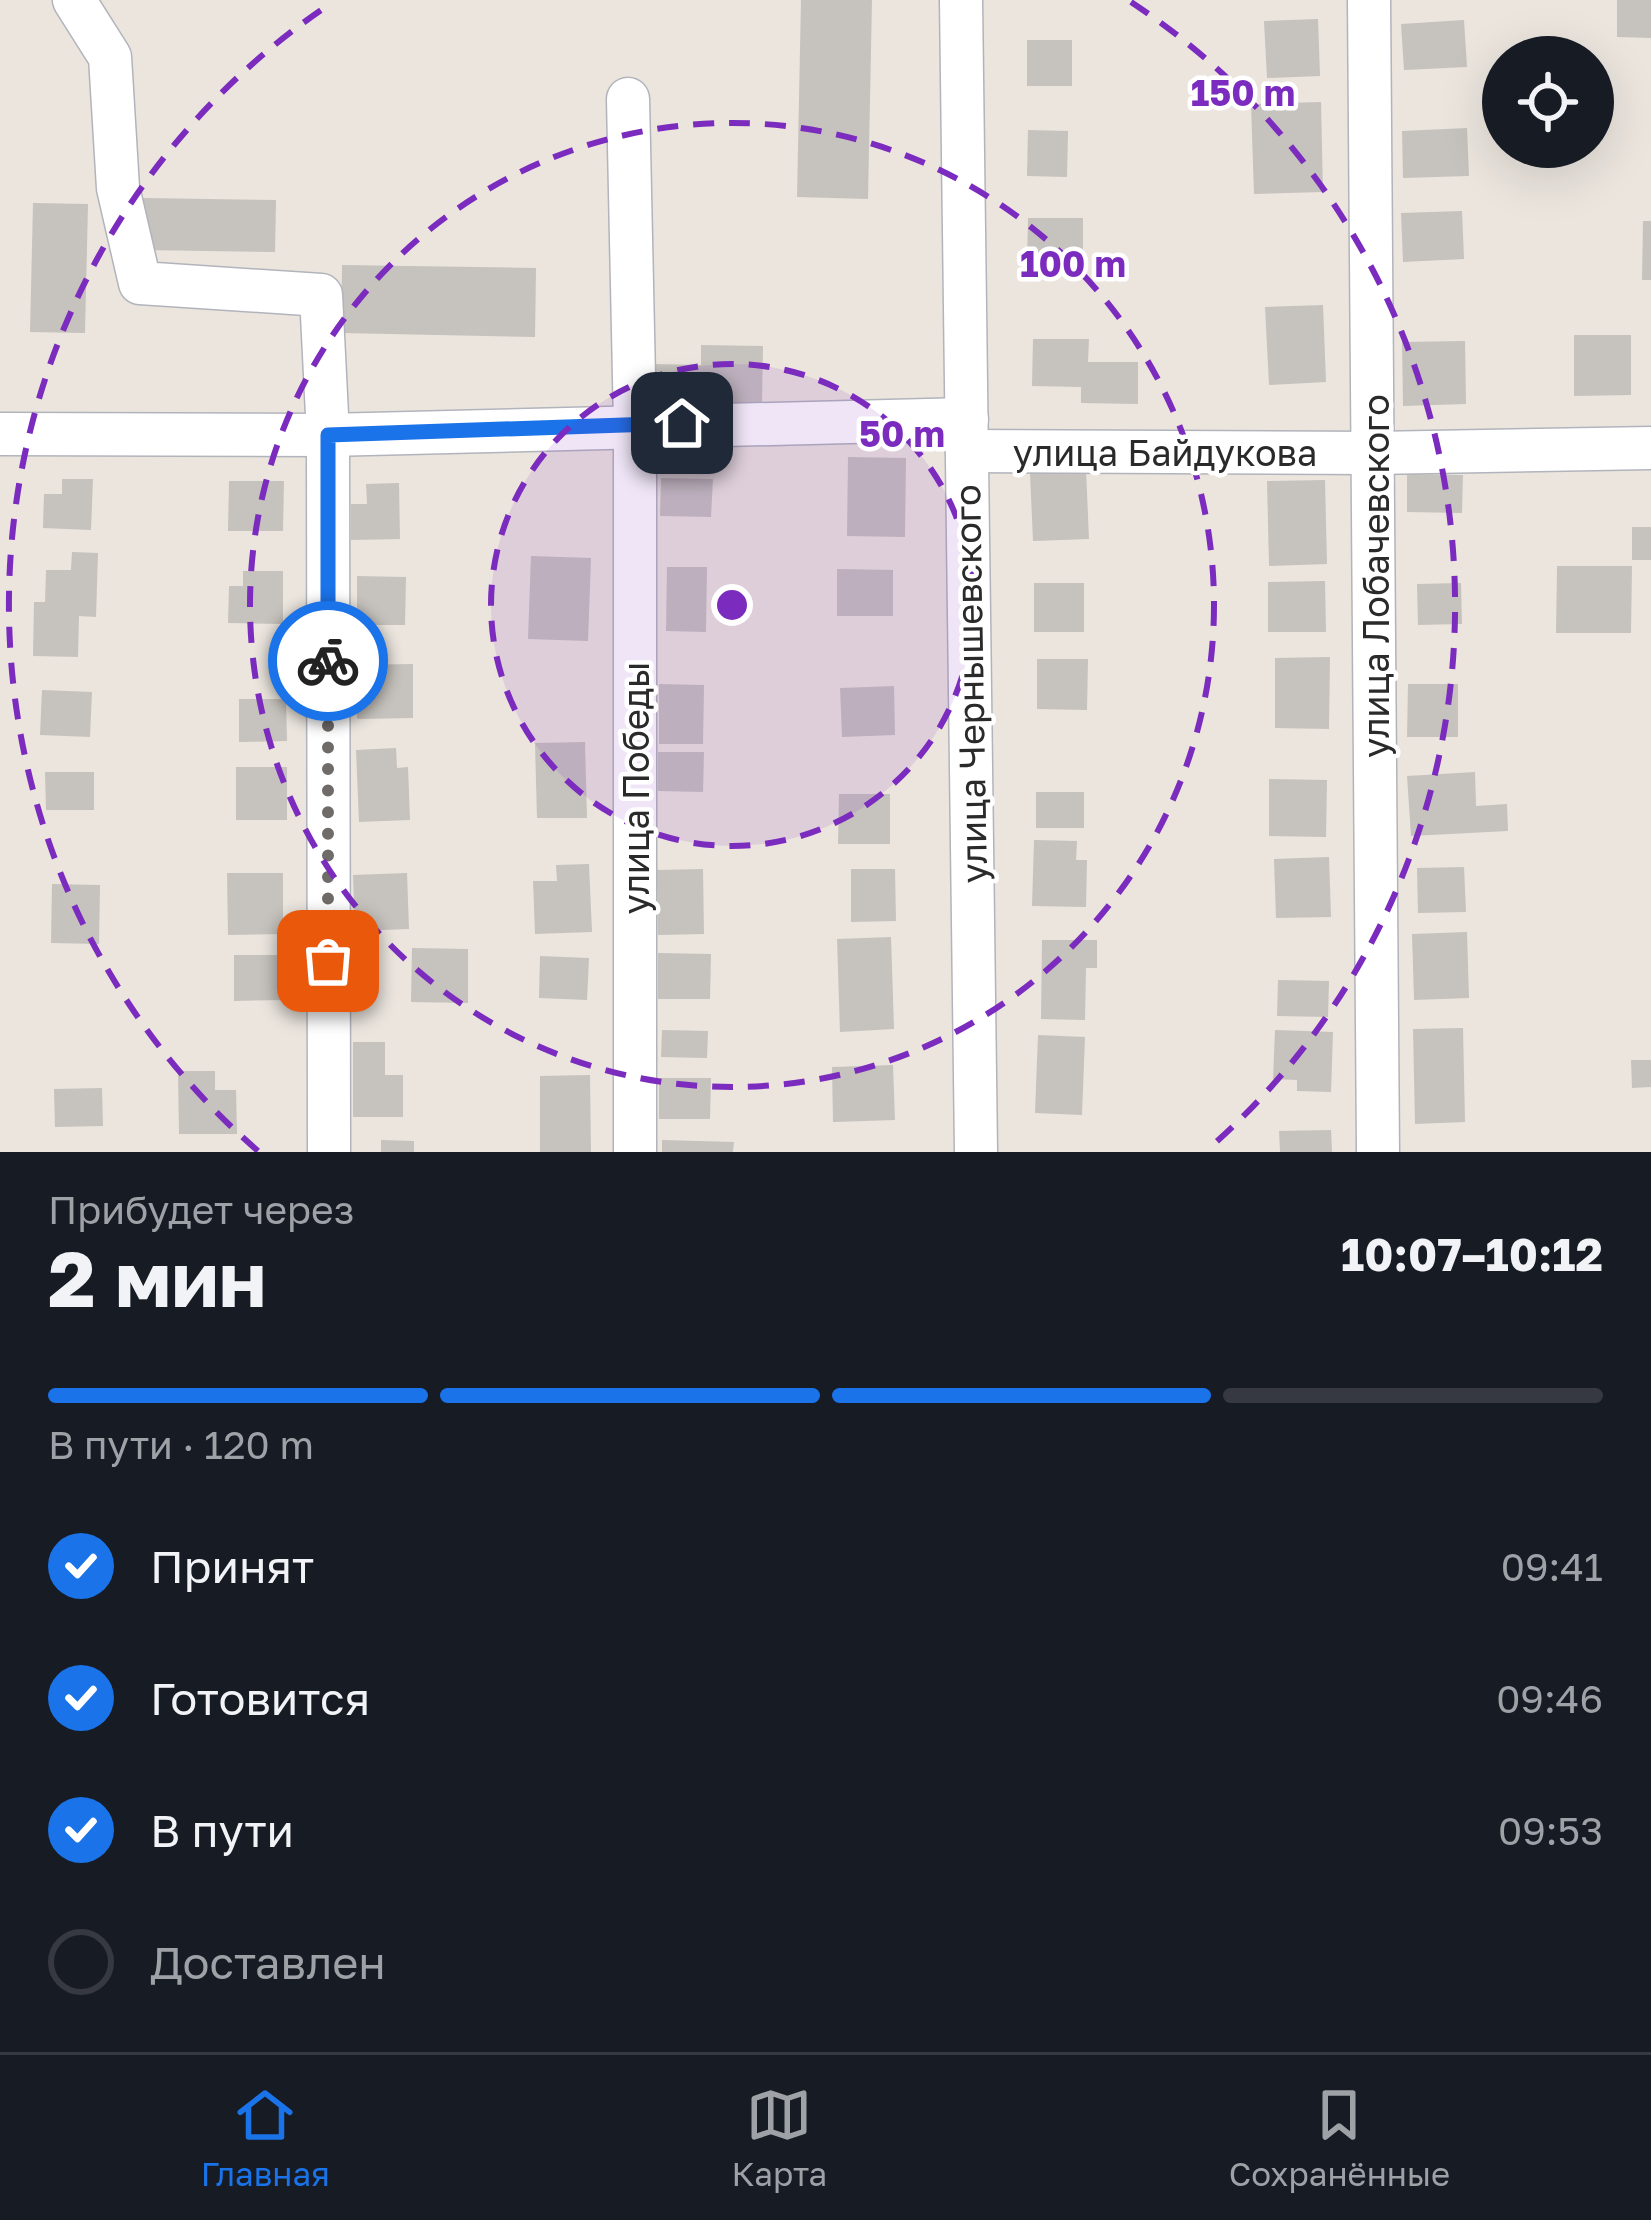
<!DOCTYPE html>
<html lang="ru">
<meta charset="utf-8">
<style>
:root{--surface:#171b24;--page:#242831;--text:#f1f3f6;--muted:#9ea1a6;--line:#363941;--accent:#1a73e8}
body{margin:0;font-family:"Golos Text",sans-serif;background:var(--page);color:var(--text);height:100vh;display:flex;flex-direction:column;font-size:45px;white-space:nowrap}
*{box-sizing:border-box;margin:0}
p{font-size:39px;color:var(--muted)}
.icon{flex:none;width:66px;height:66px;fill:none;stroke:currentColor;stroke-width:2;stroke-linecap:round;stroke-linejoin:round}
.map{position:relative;height:1152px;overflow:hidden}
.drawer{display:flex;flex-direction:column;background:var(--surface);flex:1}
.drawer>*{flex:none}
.controls{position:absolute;left:1482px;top:36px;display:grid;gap:24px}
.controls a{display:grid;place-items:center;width:132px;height:132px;border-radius:50%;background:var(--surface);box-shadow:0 12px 48px #0002;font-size:60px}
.pin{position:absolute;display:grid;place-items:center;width:102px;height:102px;color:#fff;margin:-51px;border-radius:24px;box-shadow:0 6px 18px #0006}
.courier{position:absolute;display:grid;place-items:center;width:120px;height:120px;margin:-60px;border:9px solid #1a73e8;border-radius:50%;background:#fff;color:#222;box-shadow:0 3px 15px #0007}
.headline em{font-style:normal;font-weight:700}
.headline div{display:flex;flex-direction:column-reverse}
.headline{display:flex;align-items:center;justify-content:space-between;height:204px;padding:0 48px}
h1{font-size:78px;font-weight:700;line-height:90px}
.bar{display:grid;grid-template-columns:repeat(4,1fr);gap:18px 12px;align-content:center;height:144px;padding:0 48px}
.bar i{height:15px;border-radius:9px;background:var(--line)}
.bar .on{background:var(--accent)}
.bar p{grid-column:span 4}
ol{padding:0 48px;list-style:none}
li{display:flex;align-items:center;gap:36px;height:132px}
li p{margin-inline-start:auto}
li .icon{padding:12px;border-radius:50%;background:var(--accent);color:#fff;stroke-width:4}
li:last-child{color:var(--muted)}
li i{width:66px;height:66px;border:6px solid var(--line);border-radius:50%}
.dock{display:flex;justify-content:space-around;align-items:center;height:168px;border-top:3px solid var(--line);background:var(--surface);font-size:33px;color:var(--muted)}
.dock a{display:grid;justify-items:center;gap:6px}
.dock .on{color:var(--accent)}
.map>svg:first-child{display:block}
.building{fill:#c6c2bd}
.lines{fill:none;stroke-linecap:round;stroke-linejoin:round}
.minor-casing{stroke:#b2b4bc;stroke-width:45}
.minor{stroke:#fff;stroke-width:42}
.done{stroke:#6e6b69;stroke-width:12;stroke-dasharray:0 21.6}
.route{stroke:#1a73e8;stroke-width:15}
.ring{fill:none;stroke:#7b2cbf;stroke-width:6;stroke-dasharray:21 15}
.labels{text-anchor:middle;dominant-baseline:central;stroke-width:9;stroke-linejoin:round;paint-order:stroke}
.street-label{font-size:36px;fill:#2a2a2a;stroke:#fff}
.centre{fill:#7b2cbf;stroke:#fff;stroke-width:6}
.ring-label{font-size:36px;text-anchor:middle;font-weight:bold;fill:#7b2cbf;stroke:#fff;stroke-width:9;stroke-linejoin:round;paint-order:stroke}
</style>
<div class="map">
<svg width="1651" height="1152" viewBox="0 0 1651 1152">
<rect width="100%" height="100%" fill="#ebe5de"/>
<!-- building -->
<g class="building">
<polygon points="801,0 872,0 868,199 797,197"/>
<polygon points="1617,0 1651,0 1651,38 1617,37"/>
<polygon points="1318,19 1320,76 1267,78 1264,21"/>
<polygon points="1464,20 1467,67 1404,70 1401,24"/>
<rect x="1027" y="40" width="45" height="46"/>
<polygon points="1321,102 1323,192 1254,194 1251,104"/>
<polygon points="1467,128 1469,176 1403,178 1402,131"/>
<polygon points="1028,130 1068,131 1067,177 1027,176"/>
<polygon points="143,198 276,200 275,252 142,250"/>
<polygon points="33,203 88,204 85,333 30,332"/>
<polygon points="1462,211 1464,259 1403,262 1401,213"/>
<polygon points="1028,218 1083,218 1083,264 1027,264"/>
<polygon points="1643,221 1651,221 1651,280 1642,280"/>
<polygon points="342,265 536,268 535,337 341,333"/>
<polygon points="1323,305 1326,382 1269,385 1265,307"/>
<polygon points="1574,335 1631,335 1631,395 1574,396"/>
<polygon points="1033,339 1089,339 1088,362 1138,362 1138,404 1081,403 1081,387 1032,386"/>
<polygon points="1465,341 1466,404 1403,406 1402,342"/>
<polygon points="701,345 763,346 762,404 651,402 651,364 701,365"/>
<polygon points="848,457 906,458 905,537 847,536"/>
<polygon points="1086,470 1089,539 1033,541 1030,473"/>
<polygon points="1407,474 1463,475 1462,513 1407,512"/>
<polygon points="661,478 713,479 711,517 660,516"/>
<polygon points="62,479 93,479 91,530 43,528 44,494 62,494"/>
<polygon points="1325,480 1327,564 1269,566 1267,481"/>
<polygon points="229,481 284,481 283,531 228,531"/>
<polygon points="399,483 400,539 351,540 351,504 367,504 366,484"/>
<rect x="1632" y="527" width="19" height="33"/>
<polygon points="72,552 98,553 96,617 79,616 78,657 33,656 34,602 45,602 46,570 71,570"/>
<polygon points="531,556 591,558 588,641 528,639"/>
<polygon points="1557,566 1632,566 1631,633 1556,633"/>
<polygon points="667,567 707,567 706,632 666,631"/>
<polygon points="837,569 893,570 893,616 837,616"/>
<polygon points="243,571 283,571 283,624 228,623 229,586 243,586"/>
<polygon points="357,576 406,577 405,625 357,625"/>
<polygon points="1325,581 1326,632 1268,632 1268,582"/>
<rect x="1034" y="583" width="50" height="49"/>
<polygon points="1461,583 1462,624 1418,625 1417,584"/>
<polygon points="1330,657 1329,729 1275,728 1275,658"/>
<polygon points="1037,659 1088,659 1087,710 1037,709"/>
<polygon points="413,664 413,718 357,719 356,665"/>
<polygon points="659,684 704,685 703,744 659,744"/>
<polygon points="1408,684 1458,684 1458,737 1407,737"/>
<polygon points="894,686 895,735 842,737 840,688"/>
<polygon points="42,690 92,692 90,737 40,735"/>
<polygon points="239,699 286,699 287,741 239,742"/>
<polygon points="585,742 587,818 537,818 535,743"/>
<polygon points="396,748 397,768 408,767 410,820 359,822 356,750"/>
<polygon points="658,752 704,752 703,792 658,791"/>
<rect x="236" y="767" width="51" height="53"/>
<polygon points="45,772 94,772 94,810 46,810"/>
<polygon points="1475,772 1476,806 1507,804 1508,831 1411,836 1407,776"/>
<polygon points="1269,779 1327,780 1326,837 1269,836"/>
<rect x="1036" y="792" width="48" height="36"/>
<polygon points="839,794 890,794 890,844 838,844"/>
<polygon points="1034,840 1077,841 1076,860 1087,860 1086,907 1032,906"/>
<polygon points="1329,857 1331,917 1276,918 1274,859"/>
<polygon points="589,864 592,932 535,934 533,881 557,881 556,865"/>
<polygon points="1464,867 1466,912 1418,913 1417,868"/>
<polygon points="703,869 704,934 658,935 657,870"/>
<polygon points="851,869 895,869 896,921 851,922"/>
<polygon points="227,873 283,873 283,934 228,935"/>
<polygon points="407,873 409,929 355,931 353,875"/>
<polygon points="52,884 100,885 99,944 51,943"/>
<polygon points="1467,932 1469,998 1414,1000 1412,934"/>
<polygon points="891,937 894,1029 840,1032 837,939"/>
<polygon points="1042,940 1097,940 1097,968 1086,968 1085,1020 1041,1019"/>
<polygon points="412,948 468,949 468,1003 411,1002"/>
<polygon points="658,953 711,954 710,999 658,999"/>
<polygon points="234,955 283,955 283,1000 234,1001"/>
<polygon points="540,956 589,958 587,1000 539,998"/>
<polygon points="1278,980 1329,981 1328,1017 1277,1016"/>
<polygon points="1463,1028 1465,1122 1415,1124 1413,1029"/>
<polygon points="662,1030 708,1031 707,1058 661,1057"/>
<polygon points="1275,1030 1333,1032 1331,1092 1297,1091 1297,1080 1273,1079"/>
<polygon points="1038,1035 1085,1037 1082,1115 1035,1113"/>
<polygon points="353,1042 385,1042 385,1075 403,1075 403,1117 353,1117"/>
<polygon points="1631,1060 1651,1060 1651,1087 1632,1088"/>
<polygon points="893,1065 895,1120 833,1122 832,1067"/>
<polygon points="178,1071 215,1071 215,1090 236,1090 237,1134 179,1134"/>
<polygon points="590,1075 591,1152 540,1152 540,1076"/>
<polygon points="659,1078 711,1078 710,1119 659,1119"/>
<polygon points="102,1088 103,1126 55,1127 54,1089"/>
<polygon points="1331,1130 1332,1152 1280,1152 1279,1131"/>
<polygon points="381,1140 414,1141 414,1152 381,1152"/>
<polygon points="662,1140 734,1142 733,1152 662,1152"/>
</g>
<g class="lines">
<defs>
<g id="minor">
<polyline points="74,0 110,57 118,188 140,283 321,295 328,435 329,1152"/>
<polyline points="961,0 976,1152"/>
<polyline points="1369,0 1378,1152"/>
<polyline points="628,99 635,424 635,1152"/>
<polyline points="0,434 328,435 967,419"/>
<polyline points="967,451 1374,453 1651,448"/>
</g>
</defs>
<!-- minor casing -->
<use href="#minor" class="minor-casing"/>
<!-- minor -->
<use href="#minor" class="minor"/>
</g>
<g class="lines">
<!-- done -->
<polyline class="done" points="328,661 328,961"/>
<!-- route -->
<polyline class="route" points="328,661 328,435 682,423"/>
</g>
<!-- distance rings -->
<circle cx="732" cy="605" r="241" fill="#7b2cbf" fill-opacity=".12"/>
<g class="ring">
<circle cx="732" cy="605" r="241"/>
<circle cx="732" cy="605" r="482"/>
<path d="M258 1151A723 723 0 0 1 333 2M1131 2A723 723 0 0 1 1206 1151"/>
</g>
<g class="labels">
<!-- street labels -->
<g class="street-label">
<text x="1165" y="452">улица Байдукова</text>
<text transform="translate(1375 576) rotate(-90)">улица Лобачевского</text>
<text transform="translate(970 684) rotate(-91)">улица Чернышевского</text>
<text transform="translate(635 788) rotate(-90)">улица Победы</text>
</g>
</g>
<circle cx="732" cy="605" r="18" class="centre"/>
<g class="ring-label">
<text x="1243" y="106">150 m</text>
<text x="1073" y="277">100 m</text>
<text x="902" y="447">50 m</text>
</g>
</svg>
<div class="controls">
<a><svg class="icon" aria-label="locate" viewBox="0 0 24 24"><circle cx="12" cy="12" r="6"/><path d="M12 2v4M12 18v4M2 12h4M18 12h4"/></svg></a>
</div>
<div class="pin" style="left:328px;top:961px;background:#ea580c"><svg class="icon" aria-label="bag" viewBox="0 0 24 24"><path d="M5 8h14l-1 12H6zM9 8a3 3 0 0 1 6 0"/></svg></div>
<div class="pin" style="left:682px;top:423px;background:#1f2937"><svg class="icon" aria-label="home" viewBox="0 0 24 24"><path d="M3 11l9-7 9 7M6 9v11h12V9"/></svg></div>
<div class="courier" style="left:328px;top:661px"><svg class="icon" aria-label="bike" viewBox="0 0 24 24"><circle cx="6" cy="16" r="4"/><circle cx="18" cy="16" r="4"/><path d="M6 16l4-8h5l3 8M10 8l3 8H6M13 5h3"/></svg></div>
</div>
<section class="drawer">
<div class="headline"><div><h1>2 мин</h1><p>Прибудет через</p></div><em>10:07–10:12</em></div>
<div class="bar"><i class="on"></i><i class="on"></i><i class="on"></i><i></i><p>В пути · 120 m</p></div>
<ol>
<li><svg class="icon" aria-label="check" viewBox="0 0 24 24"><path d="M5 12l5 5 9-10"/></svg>Принят<p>09:41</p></li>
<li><svg class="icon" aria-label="check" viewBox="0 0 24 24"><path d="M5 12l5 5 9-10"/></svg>Готовится<p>09:46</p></li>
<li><svg class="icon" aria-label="check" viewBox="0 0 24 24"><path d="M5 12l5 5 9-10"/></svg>В пути<p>09:53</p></li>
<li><i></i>Доставлен</li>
</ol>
</section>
<nav class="dock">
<a class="on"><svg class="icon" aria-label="home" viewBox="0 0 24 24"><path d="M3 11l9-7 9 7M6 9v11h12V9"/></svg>Главная</a>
<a><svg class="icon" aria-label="map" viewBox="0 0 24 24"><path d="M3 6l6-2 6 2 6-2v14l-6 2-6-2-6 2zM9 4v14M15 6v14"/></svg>Карта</a>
<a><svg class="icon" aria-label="saved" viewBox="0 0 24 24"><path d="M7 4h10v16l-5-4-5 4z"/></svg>Сохранённые</a>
</nav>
